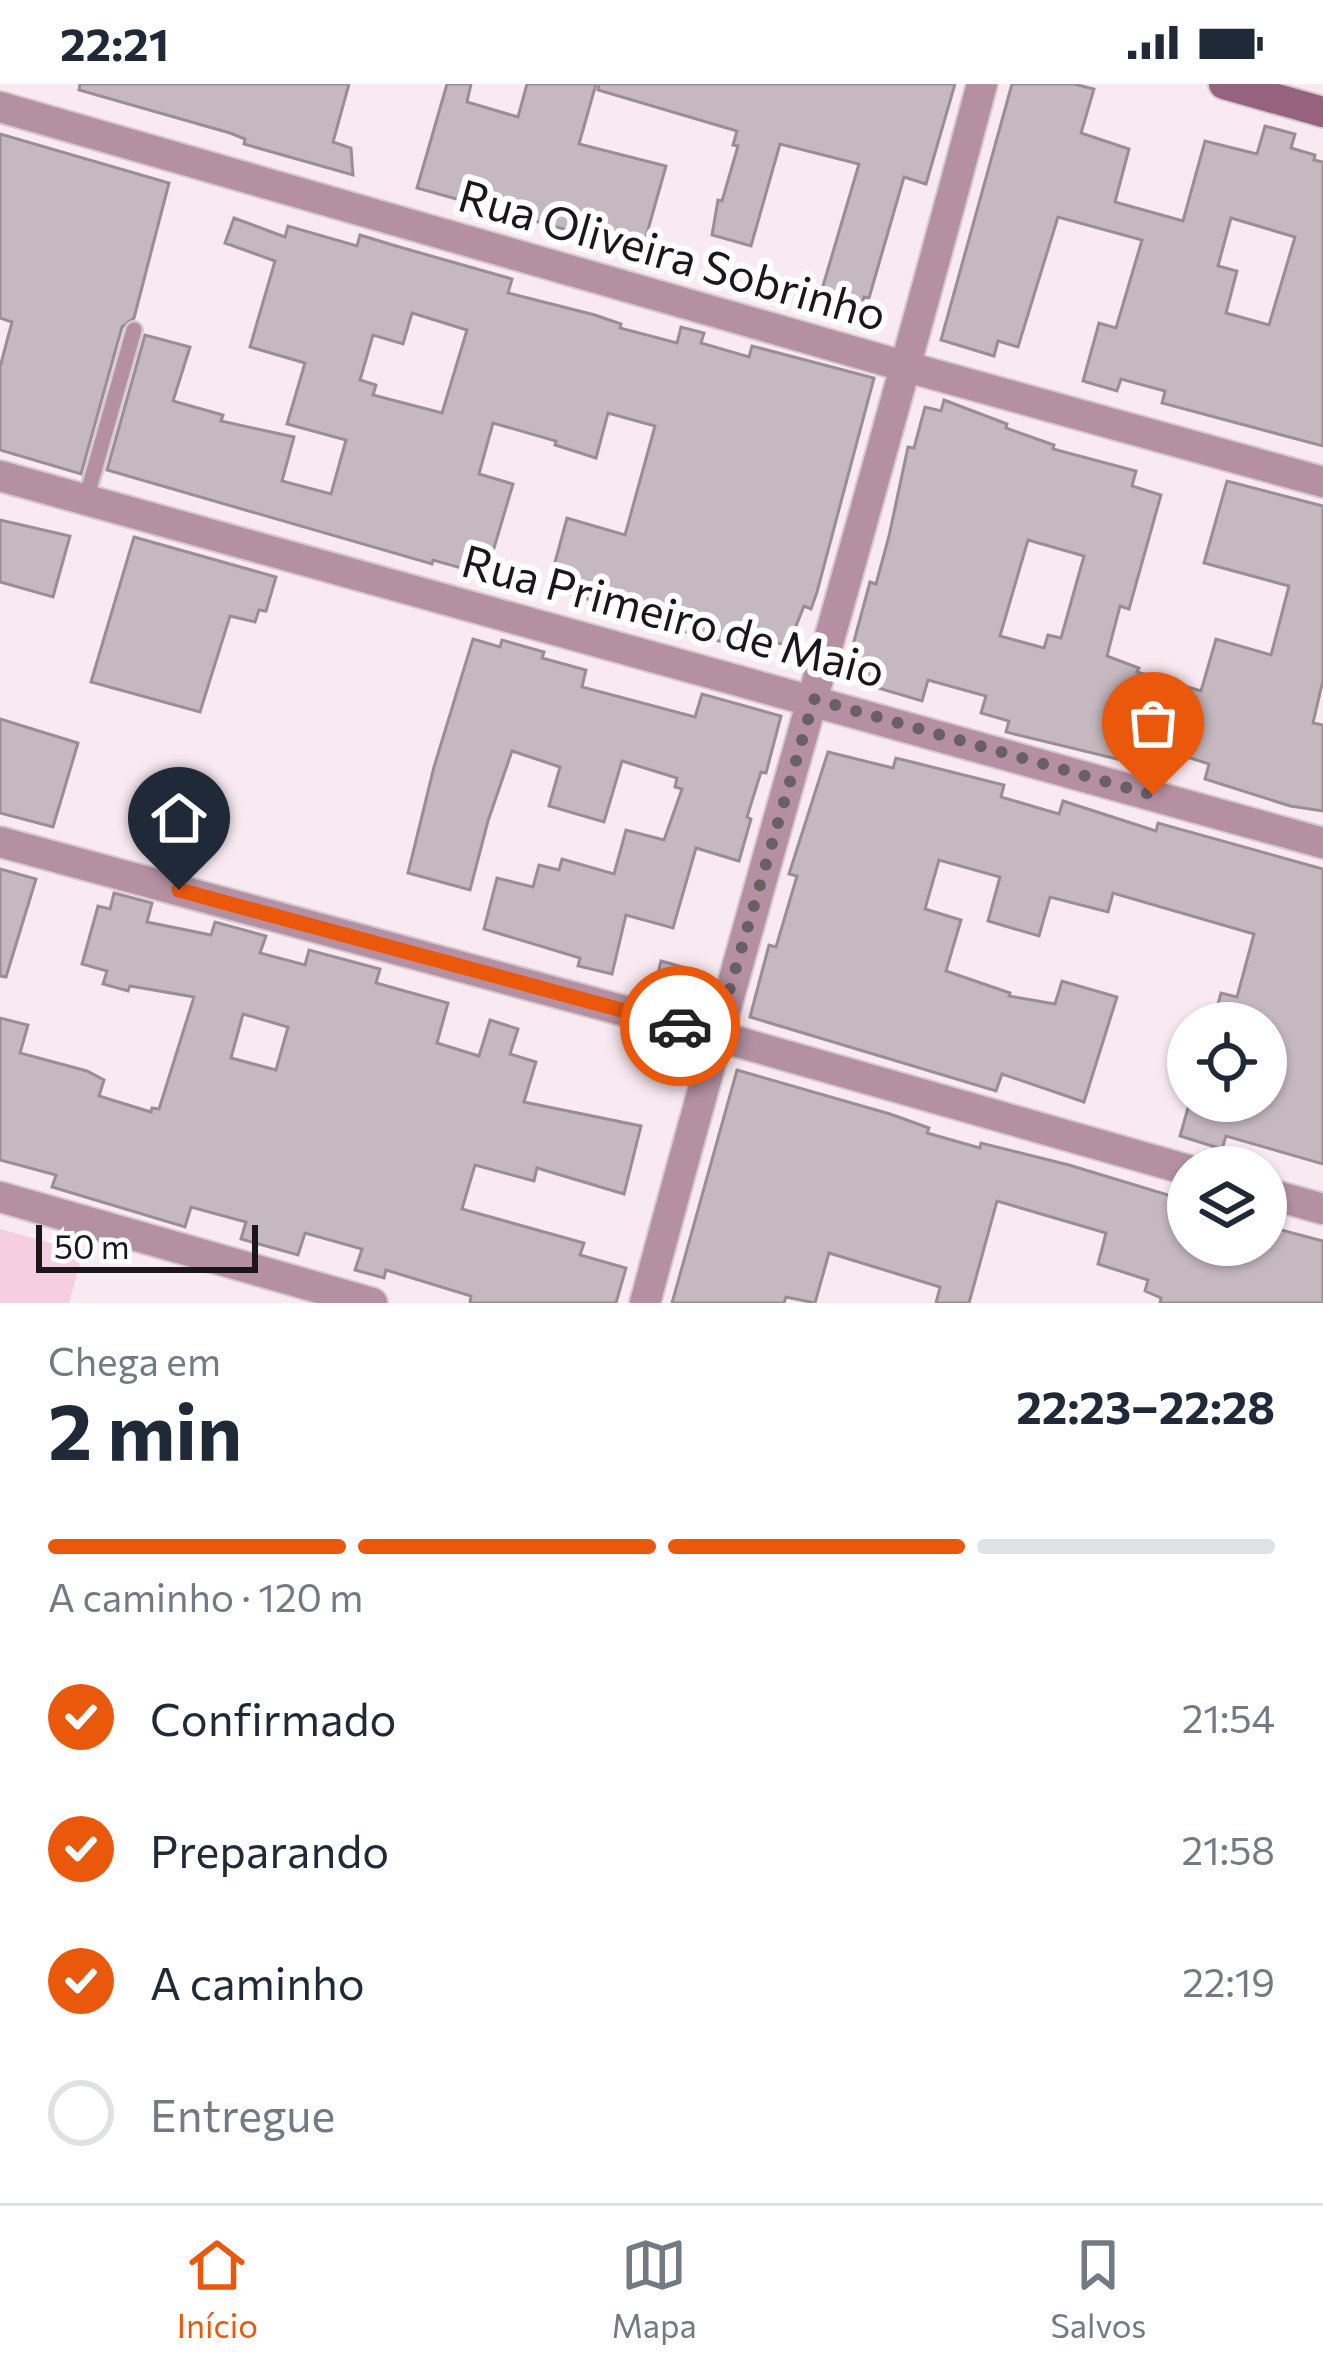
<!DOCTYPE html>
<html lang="pt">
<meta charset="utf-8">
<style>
:root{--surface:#fff;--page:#f2f2f3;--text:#1f2937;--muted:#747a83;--line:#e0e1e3;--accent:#ea580c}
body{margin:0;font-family:Commissioner,sans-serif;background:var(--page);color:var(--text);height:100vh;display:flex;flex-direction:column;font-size:45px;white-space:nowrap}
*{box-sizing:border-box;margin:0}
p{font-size:39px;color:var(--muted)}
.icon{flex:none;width:66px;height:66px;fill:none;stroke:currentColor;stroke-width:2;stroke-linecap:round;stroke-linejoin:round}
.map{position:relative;height:1219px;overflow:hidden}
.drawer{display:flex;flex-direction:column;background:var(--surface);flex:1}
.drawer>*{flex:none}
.fabs{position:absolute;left:1167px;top:918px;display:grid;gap:24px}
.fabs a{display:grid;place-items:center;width:120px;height:120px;border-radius:50%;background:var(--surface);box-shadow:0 3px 9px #0004;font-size:60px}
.scale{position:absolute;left:36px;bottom:30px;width:222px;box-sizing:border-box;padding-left:12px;border:6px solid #1b1619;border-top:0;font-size:33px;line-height:42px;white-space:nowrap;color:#1b1619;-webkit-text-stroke:9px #fff;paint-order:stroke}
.pin{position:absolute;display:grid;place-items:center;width:102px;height:102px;color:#fff;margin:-123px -51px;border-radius:50% 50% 50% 0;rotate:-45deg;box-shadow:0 0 12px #0007}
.pin .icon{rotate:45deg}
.courier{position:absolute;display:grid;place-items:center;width:120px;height:120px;margin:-60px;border:9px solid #ea580c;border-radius:50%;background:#fff;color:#222;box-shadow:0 3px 15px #0007}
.head em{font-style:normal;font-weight:700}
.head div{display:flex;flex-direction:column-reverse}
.head{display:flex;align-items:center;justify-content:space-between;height:204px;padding:0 48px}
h1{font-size:78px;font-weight:700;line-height:90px}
.bar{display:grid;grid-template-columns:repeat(4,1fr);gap:18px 12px;align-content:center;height:144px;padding:0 48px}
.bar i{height:15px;border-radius:9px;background:var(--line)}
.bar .selected{background:var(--accent)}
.bar p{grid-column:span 4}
ol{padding:0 48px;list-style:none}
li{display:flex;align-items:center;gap:36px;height:132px}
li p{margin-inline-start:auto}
li .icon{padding:12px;border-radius:50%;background:var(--accent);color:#fff;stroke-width:4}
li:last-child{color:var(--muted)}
li i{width:66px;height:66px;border:6px solid var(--line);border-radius:50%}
.status{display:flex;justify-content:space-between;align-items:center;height:84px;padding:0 60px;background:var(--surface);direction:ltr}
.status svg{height:33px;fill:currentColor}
.menu{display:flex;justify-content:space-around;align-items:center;height:168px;border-top:3px solid var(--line);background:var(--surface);font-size:33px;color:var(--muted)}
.menu a{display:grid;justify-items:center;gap:6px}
.menu .selected{color:var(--accent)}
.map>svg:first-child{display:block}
.green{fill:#f5cee2}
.building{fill:#c5b8be;stroke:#9a8d93;stroke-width:3;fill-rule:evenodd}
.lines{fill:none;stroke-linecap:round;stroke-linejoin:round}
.lane-casing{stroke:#d5c8ce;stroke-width:20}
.street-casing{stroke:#d5c8ce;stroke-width:34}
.secondary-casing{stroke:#d5c8ce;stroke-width:34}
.lane{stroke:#b490a2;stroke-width:15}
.street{stroke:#b490a2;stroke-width:30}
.secondary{stroke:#96627d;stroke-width:30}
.done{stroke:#696065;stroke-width:12;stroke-dasharray:0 21.6}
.route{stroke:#ea580c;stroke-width:15}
.labels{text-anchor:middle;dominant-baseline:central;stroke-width:12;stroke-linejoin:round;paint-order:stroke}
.street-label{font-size:45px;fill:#1b1619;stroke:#fff}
</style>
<div class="status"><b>22:21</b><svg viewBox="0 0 49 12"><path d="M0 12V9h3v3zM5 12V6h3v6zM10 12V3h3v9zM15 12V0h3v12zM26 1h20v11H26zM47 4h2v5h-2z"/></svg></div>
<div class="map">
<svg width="1323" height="1219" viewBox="0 0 1323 1219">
<rect width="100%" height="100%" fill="#f9eaf1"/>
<!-- green -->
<polygon class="green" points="0,1145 83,1168 69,1219 0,1219"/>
<!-- building -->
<g class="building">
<polygon points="80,0 349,0 333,58 351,64 353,91 244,60 245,55 230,49 79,6"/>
<polygon points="447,0 471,0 467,18 518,33 527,0 596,0 579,60 666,82 644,160 587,144 585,151 417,104"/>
<polygon points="599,0 955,0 926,100 904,93 869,214 864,213 861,223 820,212 859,80 780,60 751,162 712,151 718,116 722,117 738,62 733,61 737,47 598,6"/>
<path d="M1012,0H1074L1094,5L1081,49L1129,65L1115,118L1183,137L1205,57L1257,70L1265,42L1295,50L1291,64L1315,71L1314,76L1323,78V362L1162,319L1165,307L1121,295L1117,307L1083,297L1099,239L1116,244L1142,156L1058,133L1018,263L998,257L994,272L941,256ZM1231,134L1295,153L1269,241L1226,229L1237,187L1218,182Z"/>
<polygon points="0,50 169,99 134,234 122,243 81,390 0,366 0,283 12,238 0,234"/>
<path d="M234,134L285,153L288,142L357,162L360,151L396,162L512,195L508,209L595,231L621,240L620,244L677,259L681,243L704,249L701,259L749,273L752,262L874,294L817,508L811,525L804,522L788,562L741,548L737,562L631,533L629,538L603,531L605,520L548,504L567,434L625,451L655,342L608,329L596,374L555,361L556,357L493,339L479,390L513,400L486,491L433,476L432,480L107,386L145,251L190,263L173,317L223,331L221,337L294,353L282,397L331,410L346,356L287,340L305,279L250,263L275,177L225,159ZM412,229L467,246L442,329L373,311L376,301L360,296L373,251L403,260Z"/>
<path d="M944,316L1007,340L1006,344L1054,361L1053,365L1136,387L1132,402L1161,411L1129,525L1120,522L1107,572L1139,584L1137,588L1201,607L1216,555L1271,571L1289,502L1204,479L1227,397L1323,422V596L1313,639L1323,641V727L1290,722L1205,695L1209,680L1153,662L1150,671L1121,662L1117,675L1006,648L1009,637L981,629L986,612L928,596L922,617L844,594L870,498L876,500L889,452L908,363L914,364L925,323L941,327ZM1028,456L1084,472L1061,554L1048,551L1044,564L1000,552Z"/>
<polygon points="0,436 70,452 53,513 0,498"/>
<polygon points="134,453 276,493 266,527 259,526 255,538 230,532 200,628 91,598"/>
<polygon points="473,555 500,563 502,556 544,568 542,574 586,586 582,603 695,633 702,610 781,632 766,689 761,688 747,733 751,735 739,777 696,764 673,844 626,831 612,890 578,882 580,874 484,845 497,794 533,803 539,781 559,786 562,775 614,790 626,746 664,756 682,705 675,703 677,694 622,677 604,738 549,722 560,683 512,667 488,737 470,806 408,789 434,683"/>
<polygon points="0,635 78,659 53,743 0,729"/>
<polygon points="828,668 893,684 896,674 1004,701 1001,713 1059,730 1063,717 1156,747 1158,739 1323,785 1323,1080 1226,1052 1222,1065 1180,1052 1190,1017 1266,1017 1266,939 1213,939 1221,909 1237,913 1254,850 1113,809 1108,828 1050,813 1039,852 988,837 1000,793 939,776 925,825 961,836 946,887 1010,909 1009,912 1055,920 1062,897 1117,913 1084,1018 1002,990 996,1007 750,933 769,861 776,863 797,792 789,790"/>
<polygon points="0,785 36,795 6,893 0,892"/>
<path d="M114,809L152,819L147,838L211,851L215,838L266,852L260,869L305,881L309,866L380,885L376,899L448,919L437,959L479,972L490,936L518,945L510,970L536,978L524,1018L641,1042L624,1110L537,1084L534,1097L475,1081L462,1125L584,1159L580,1171L626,1184L616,1219H470L471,1212L386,1186L384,1194L355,1186L362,1165L305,1149L298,1171L241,1155L246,1138L191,1123L185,1143L52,1103L56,1091L0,1076V934L28,941L20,969L87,987L104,996L99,1012L151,1028L152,1024L159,1025L194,913L130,902L128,907L103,900L107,887L82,880L98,822L110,825ZM243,930L288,943L276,986L231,974Z"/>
<polygon points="661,877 704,889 696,918 654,905"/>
<polygon points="737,986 890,1030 929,1044 927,1049 980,1064 981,1059 1069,1081 1188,1117 1188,1161 1266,1161 1266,1142 1323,1157 1323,1219 1160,1219 1161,1214 1145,1207 1148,1196 1098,1180 1106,1149 997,1117 969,1219 936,1219 940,1203 829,1169 815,1219 786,1213 784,1219 672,1219"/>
</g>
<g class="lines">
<defs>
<polyline id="lane" points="86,415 134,246"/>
<g id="street">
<polyline points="0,23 907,283 1323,398"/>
<polyline points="0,392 1323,759"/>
<polyline points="0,758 717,952 1188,1086"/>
<polyline points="1266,1109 1323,1125"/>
<polyline points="0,1113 372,1219"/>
<path d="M645,1219C754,812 874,408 982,0"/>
</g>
<polyline id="secondary" points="1224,0 1323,28"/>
</defs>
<!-- lane casing -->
<use href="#lane" class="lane-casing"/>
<!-- street casing -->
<use href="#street" class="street-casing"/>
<!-- secondary casing -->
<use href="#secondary" class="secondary-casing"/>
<!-- lane -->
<use href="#lane" class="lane"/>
<!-- street -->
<use href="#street" class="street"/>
<!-- secondary -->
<use href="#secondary" class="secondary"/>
</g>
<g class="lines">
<!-- done -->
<polyline class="done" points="680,942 716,952 814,615 1153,711"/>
<!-- route -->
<polyline class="route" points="179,806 680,942"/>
</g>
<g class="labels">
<!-- street labels -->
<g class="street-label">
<text transform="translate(673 169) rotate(16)">Rua Oliveira Sobrinho</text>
<text transform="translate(674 530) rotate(15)">Rua Primeiro de Maio</text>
</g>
</g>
</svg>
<div class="fabs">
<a><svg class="icon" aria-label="locate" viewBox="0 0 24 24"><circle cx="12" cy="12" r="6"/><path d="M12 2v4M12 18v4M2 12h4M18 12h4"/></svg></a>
<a><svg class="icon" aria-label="layers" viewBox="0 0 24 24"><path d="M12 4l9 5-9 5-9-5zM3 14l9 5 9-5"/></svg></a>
</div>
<div class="scale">50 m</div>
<div class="pin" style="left:1153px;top:711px;background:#ea580c"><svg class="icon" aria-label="bag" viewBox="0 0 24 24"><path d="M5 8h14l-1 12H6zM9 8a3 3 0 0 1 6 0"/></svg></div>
<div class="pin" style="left:179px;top:806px;background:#1f2937"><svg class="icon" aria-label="home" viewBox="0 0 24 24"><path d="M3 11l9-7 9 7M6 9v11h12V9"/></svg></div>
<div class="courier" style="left:680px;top:942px"><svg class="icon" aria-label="car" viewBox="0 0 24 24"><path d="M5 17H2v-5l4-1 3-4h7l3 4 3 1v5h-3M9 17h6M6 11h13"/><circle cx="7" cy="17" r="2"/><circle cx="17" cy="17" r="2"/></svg></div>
</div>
<section class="drawer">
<div class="head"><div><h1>2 min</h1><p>Chega em</p></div><em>22:23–22:28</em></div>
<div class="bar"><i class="selected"></i><i class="selected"></i><i class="selected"></i><i></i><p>A caminho · 120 m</p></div>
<ol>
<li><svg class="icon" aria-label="check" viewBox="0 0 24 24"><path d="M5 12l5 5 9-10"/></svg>Confirmado<p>21:54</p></li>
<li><svg class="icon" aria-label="check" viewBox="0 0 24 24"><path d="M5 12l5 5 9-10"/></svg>Preparando<p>21:58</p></li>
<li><svg class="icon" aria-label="check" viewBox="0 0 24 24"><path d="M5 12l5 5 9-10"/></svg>A caminho<p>22:19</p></li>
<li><i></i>Entregue</li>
</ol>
</section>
<nav class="menu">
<a class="selected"><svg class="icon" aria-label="home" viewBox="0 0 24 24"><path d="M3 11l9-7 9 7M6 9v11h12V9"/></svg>Início</a>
<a><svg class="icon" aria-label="map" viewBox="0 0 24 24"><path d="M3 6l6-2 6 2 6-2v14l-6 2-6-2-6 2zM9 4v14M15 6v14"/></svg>Mapa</a>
<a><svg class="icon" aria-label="saved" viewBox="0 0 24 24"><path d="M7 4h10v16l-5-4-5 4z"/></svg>Salvos</a>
</nav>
